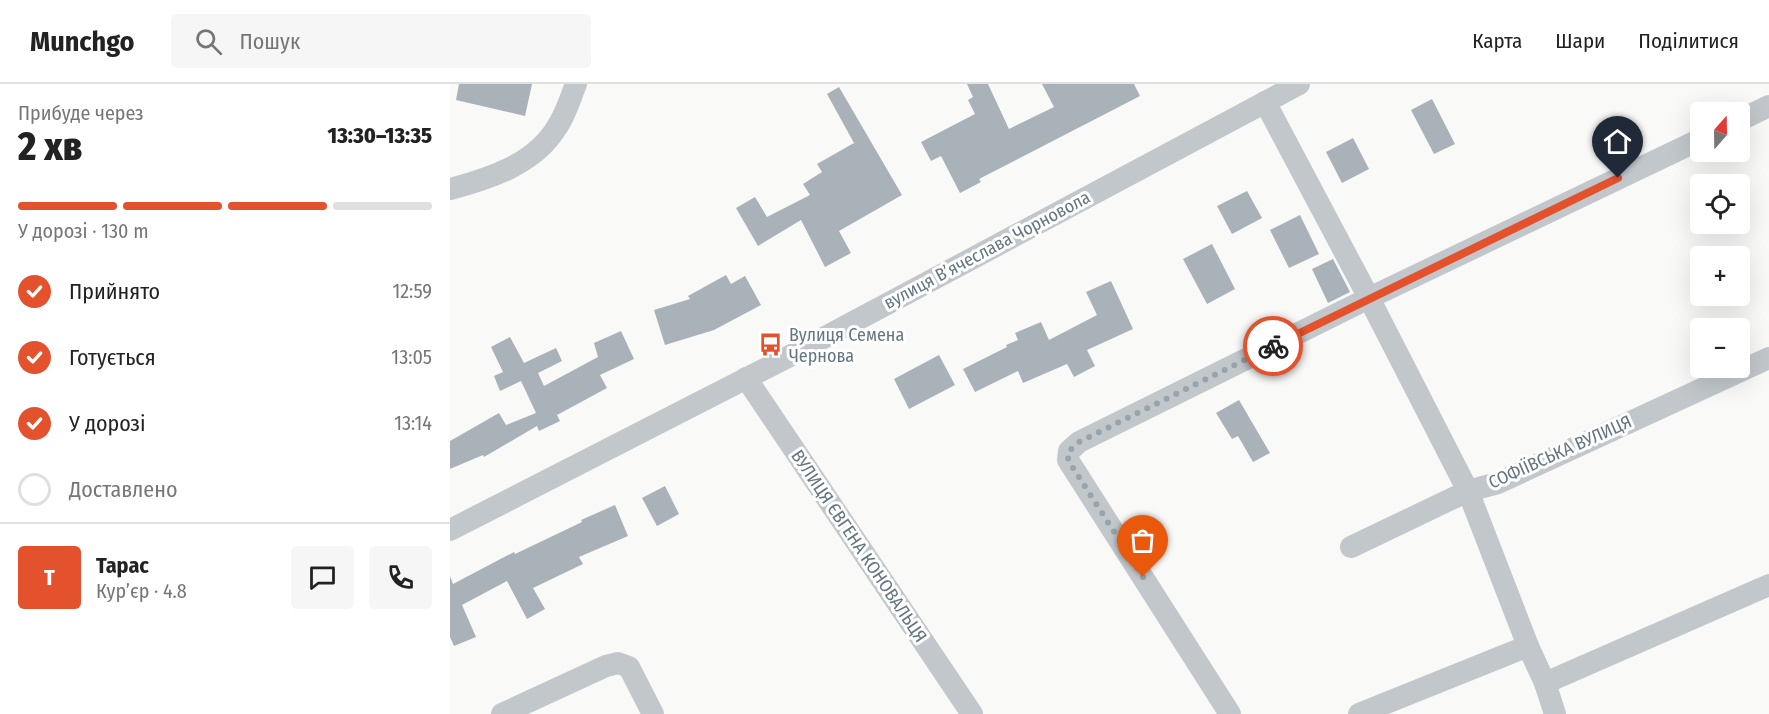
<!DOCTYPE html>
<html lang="uk">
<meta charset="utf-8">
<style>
:root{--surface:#fff;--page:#f6f6f6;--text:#222;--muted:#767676;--line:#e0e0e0;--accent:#e3512d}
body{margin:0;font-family:"Fira Sans Condensed",sans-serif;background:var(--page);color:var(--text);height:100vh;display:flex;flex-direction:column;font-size:22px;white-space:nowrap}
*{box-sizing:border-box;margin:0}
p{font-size:20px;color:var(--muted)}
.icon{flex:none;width:33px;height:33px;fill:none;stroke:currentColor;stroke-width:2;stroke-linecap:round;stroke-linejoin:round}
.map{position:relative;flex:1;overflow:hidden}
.details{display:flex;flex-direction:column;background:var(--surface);width:450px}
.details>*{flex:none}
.needle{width:39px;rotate:20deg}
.buttons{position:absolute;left:1240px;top:18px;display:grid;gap:12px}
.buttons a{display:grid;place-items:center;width:60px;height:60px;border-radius:6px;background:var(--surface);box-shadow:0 6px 24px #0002;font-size:30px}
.pin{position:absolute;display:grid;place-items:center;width:51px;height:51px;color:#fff;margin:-62px -26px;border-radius:50% 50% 50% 0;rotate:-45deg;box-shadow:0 0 6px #0007}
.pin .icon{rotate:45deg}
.courier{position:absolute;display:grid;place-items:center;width:60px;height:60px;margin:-30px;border:4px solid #e3512d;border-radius:50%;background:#fff;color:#222;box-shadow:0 2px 8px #0007}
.head em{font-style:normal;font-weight:800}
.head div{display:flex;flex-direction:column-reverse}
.head{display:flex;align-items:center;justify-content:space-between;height:102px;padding:0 18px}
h1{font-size:39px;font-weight:800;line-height:45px}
.bar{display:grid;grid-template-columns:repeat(4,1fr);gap:9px 6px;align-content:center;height:72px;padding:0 18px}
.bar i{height:8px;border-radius:4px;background:var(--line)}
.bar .on{background:var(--accent)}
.bar p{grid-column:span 4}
.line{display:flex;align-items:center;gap:15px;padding:0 18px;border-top:2px solid var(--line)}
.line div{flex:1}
.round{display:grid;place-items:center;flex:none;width:63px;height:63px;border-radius:6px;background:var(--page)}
ol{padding:0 18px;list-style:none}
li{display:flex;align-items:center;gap:18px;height:66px}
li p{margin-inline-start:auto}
li .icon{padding:6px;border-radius:50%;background:var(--accent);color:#fff;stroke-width:4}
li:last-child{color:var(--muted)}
li i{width:33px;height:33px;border:3px solid var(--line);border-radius:50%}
header{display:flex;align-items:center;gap:36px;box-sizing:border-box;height:84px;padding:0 30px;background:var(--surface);border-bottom:2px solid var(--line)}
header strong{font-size:28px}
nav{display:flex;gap:33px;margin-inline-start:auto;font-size:21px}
.search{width:420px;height:54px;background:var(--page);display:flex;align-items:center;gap:15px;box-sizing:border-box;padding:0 21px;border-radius:6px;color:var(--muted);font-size:22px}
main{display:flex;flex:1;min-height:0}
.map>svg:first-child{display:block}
.building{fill:#a9b2b8}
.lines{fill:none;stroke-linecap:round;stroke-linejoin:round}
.minor{stroke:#c2c7cb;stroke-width:22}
.done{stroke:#98a4ab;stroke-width:6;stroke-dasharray:0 10.8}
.route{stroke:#e3512d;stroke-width:8}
.labels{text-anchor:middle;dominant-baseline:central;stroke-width:6;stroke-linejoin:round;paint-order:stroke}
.street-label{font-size:18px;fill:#647682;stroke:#fff}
.poi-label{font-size:18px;fill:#647682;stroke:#fff;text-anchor:start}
</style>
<header>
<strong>Munchgo</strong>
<div class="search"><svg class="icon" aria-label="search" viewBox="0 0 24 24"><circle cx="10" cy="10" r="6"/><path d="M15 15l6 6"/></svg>Пошук</div>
<nav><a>Карта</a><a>Шари</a><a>Поділитися</a></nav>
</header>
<main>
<section class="details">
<div class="head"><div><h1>2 хв</h1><p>Прибуде через</p></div><em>13:30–13:35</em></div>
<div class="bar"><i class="on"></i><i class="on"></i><i class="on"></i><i></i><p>У дорозі · 130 m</p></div>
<ol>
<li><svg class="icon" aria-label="check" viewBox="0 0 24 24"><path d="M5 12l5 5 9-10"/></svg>Прийнято<p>12:59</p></li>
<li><svg class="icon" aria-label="check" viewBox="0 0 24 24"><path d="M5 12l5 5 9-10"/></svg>Готується<p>13:05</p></li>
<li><svg class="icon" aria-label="check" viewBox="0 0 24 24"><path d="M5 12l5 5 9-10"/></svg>У дорозі<p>13:14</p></li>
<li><i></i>Доставлено</li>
</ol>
<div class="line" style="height:108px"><b class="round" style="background:var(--accent);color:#fff">Т</b><div><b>Тарас</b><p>Кур’єр · 4.8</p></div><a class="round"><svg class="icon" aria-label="chat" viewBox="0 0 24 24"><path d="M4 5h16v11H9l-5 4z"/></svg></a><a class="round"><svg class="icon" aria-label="phone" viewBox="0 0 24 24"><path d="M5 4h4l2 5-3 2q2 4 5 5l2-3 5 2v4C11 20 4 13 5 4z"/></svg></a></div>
</section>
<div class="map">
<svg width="1319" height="630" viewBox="0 0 1319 630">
<rect width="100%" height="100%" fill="#f9f9f7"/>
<!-- building -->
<g class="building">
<polygon points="9,0 82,0 75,32 6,16"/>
<polygon points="517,0 538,0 559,45 604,23 592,0 684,0 690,12 529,95 531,98 510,109 491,72 481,77 471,58 525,30 518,16 523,13"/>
<polygon points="389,3 452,111 389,147 401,169 375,183 351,136 308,162 286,124 305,113 317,133 360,111 353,100 372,88 367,80 404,59 377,10"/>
<polygon points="982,15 1005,60 984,70 961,26"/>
<polygon points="903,54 919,85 892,99 876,68"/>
<polygon points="797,107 812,134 782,150 767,122"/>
<polygon points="850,131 869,170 839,184 820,146"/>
<polygon points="762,160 785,205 757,220 733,175"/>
<polygon points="883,175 900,208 878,219 862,185"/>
<polygon points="276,191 281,200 295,192 311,221 264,246 215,261 204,226 240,215 238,212"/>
<polygon points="661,197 683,245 637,266 645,282 624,293 617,280 573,299 568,287 525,308 513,285 557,263 556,261 568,256 565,249 591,238 599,256 647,231 636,208"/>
<polygon points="171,247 184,275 150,291 157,304 107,331 110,337 89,347 87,342 34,373 33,371 0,385 0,357 49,329 56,341 86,329 71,297 50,307 44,292 53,288 41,263 60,253 74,279 106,264 112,277 88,289 94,302 148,273 144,259"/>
<polygon points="489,271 505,301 459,325 444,295"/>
<polygon points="789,316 820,369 803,378 788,352 782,355 766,329"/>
<polygon points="215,402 229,430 207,442 192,414"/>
<polygon points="165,421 178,452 129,473 133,480 83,504 95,525 77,535 57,497 12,521 26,553 4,562 0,553 0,492 3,500 64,468 65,470 132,438 131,436"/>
</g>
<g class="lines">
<!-- minor -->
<g class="minor">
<polyline points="815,18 919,214 1018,407 1078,562 1095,599 1105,630"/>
<polyline points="1290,36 1319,22"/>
<path d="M0,105C39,95 85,80 107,43C116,30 120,15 126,0"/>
<polyline points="296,294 522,630"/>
<polyline points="0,446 334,275 849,0"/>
<polyline points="901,463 1018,407 1048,399 1319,274"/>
<polyline points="1095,599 1319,501"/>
<polyline points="52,630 156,582 168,579 179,583 203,630"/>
<polyline points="780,630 618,376 619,367 629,358 919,214 1251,55"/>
<polyline points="909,630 1078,562"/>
</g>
</g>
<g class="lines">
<!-- done -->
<polyline class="done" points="693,493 618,376 619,367 629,358 823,262"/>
<!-- route -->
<polyline class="route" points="823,262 1168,94"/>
</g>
<!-- icons -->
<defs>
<symbol id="bus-bare" viewBox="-9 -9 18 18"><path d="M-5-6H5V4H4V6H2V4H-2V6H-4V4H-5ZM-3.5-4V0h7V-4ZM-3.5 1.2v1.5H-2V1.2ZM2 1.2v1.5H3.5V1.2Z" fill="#e3512d" stroke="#fff" stroke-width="2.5" paint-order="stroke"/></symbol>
</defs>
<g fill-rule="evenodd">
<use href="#bus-bare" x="304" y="244" width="33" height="33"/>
</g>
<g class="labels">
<!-- street labels -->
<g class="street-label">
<text transform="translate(537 166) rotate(-28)">вулиця Вʼячеслава Чорновола</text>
<text transform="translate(1110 368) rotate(-24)">СОФІЇВСЬКА ВУЛИЦЯ</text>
<text transform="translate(409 462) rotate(56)">ВУЛИЦЯ ЄВГЕНА КОНОВАЛЬЦЯ</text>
</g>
<!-- poi labels -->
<g class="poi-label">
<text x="339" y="251">Вулиця Семена<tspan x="339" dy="21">Чернова</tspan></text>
</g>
</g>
</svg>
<div class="buttons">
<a><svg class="needle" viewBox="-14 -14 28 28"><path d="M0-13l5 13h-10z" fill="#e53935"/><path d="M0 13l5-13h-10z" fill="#767676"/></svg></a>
<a><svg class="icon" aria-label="locate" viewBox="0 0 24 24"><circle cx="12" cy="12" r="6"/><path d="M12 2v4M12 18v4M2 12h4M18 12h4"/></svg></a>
<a>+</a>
<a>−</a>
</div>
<div class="pin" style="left:693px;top:493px;background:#ea580c"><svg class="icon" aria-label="bag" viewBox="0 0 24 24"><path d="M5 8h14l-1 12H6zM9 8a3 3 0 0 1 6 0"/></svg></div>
<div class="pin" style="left:1168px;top:94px;background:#1f2937"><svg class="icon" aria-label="home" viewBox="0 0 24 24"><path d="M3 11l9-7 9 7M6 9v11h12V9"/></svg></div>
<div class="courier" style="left:823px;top:262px"><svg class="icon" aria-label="bike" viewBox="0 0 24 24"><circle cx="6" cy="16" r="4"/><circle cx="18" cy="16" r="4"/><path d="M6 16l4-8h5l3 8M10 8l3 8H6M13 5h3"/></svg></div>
</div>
</main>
